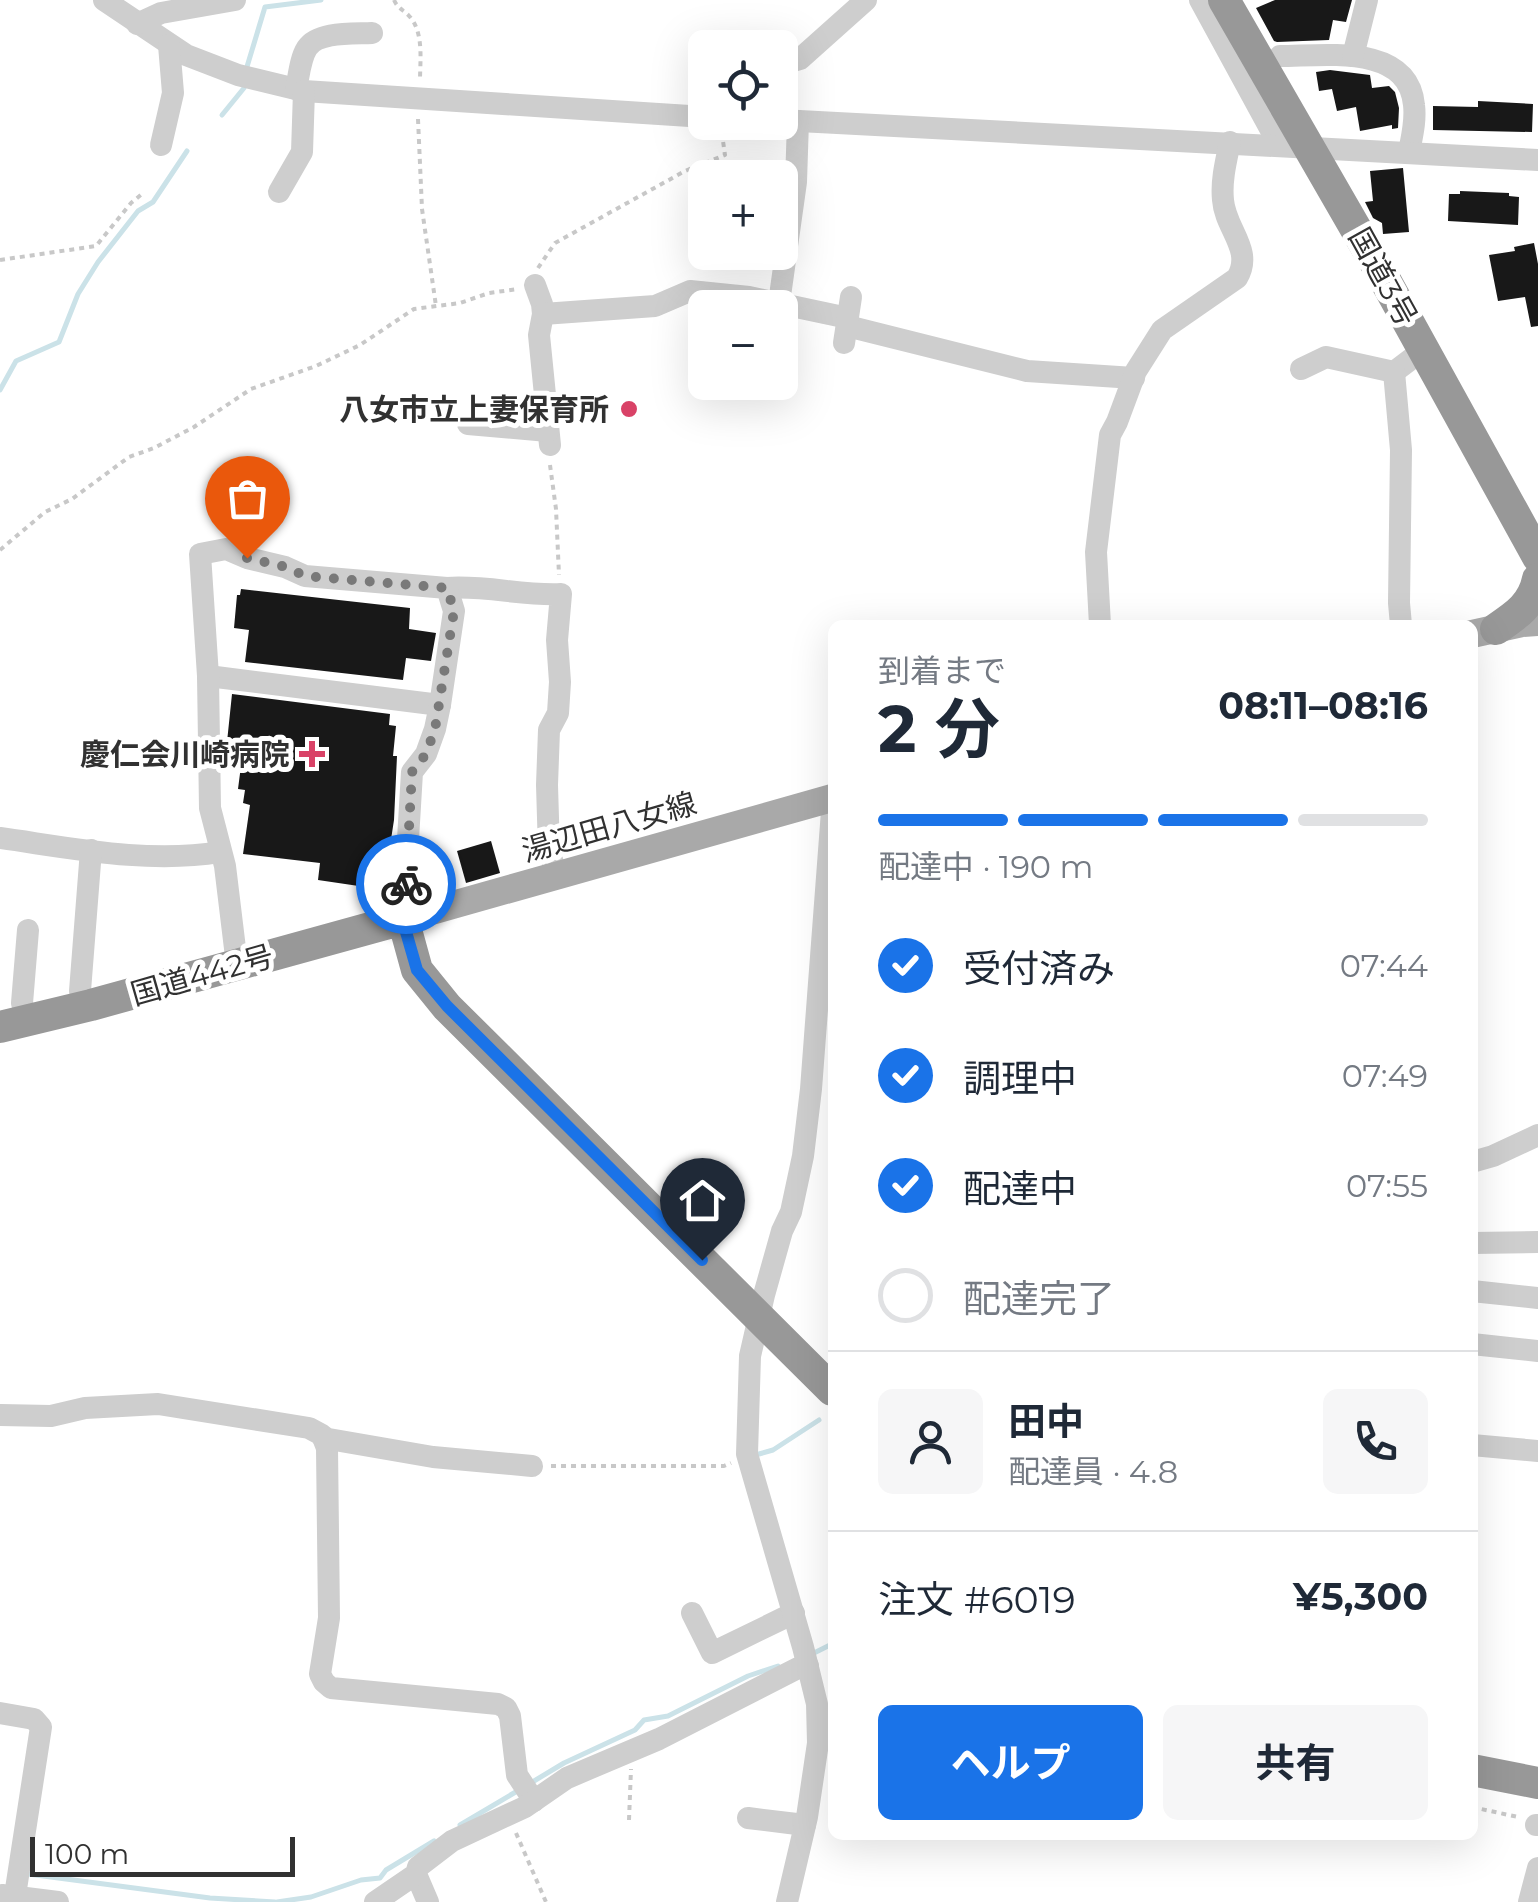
<!DOCTYPE html>
<html lang="ja">
<meta charset="utf-8">
<style>
:root{--surface:#fff;--page:#f6f6f7;--text:#1f2937;--muted:#747a83;--line:#e0e1e3;--accent:#1a73e8}
body{margin:0;font-family:Montserrat,"Noto Sans JP",sans-serif;background:var(--page);color:var(--text);height:100vh;display:flex;flex-direction:column;font-size:38px;white-space:nowrap}
*{box-sizing:border-box;margin:0}
p{font-size:32px;color:var(--muted)}
.icon{flex:none;width:55px;height:55px;fill:none;stroke:currentColor;stroke-width:2;stroke-linecap:round;stroke-linejoin:round}
.map{position:relative;flex:1;overflow:hidden}
.sheet{position:absolute;left:828px;top:620px;width:650px;height:1220px;display:flex;flex-direction:column;background:var(--surface);border-radius:15px;box-shadow:0 10px 40px #0002}
.sheet>*{flex:none}
.controls{position:absolute;left:688px;top:30px;display:grid;gap:20px}
.controls a{display:grid;place-items:center;width:110px;height:110px;border-radius:15px;background:var(--surface);box-shadow:0 10px 40px #0002;font-size:50px}
.scale{position:absolute;left:30px;bottom:25px;width:265px;box-sizing:border-box;padding-left:10px;border:5px solid #313131;border-top:0;font-size:28px;line-height:35px;white-space:nowrap;color:#313131;-webkit-text-stroke:8px #fff;paint-order:stroke}
.pin{position:absolute;display:grid;place-items:center;width:85px;height:85px;color:#fff;margin:-102px -42px;border-radius:50% 50% 50% 0;rotate:-45deg;box-shadow:0 0 10px #0007}
.pin .icon{rotate:45deg}
.courier{position:absolute;display:grid;place-items:center;width:100px;height:100px;margin:-50px;border:8px solid #1a73e8;border-radius:50%;background:#fff;color:#222;box-shadow:0 2px 12px #0007}
.summary em{font-style:normal;font-weight:700}
.summary div{display:flex;flex-direction:column-reverse}
.summary{display:flex;align-items:center;justify-content:space-between;height:170px;padding:0 50px}
h1{font-size:65px;font-weight:700;line-height:75px}
.bar{display:grid;grid-template-columns:repeat(4,1fr);gap:15px 10px;align-content:center;height:120px;padding:0 50px}
.bar i{height:12px;border-radius:8px;background:var(--line)}
.bar .selected{background:var(--accent)}
.bar p{grid-column:span 4}
.line{display:flex;align-items:center;gap:25px;padding:0 50px;border-top:2px solid var(--line)}
.line div{flex:1}
.round{display:grid;place-items:center;flex:none;width:105px;height:105px;border-radius:15px;background:var(--page)}
ol{padding:0 50px;list-style:none}
li{display:flex;align-items:center;gap:30px;height:110px}
li p{margin-inline-start:auto}
li .icon{padding:10px;border-radius:50%;background:var(--accent);color:#fff;stroke-width:4}
li:last-child{color:var(--muted)}
li i{width:55px;height:55px;border:5px solid var(--line);border-radius:50%}
.primary-button{display:flex;gap:20px;margin-top:auto;padding:20px 50px}
.primary-button a{flex:1;height:115px;border-radius:15px;background:var(--accent);color:#fff;font-size:40px;font-weight:700;line-height:115px;text-align:center}
.primary-button a+a{background:var(--page);color:var(--text)}
.map>svg:first-child{display:block}
.lines{fill:none;stroke-linecap:round;stroke-linejoin:round}
.stream{stroke:#cbe2e8;stroke-width:5}
.building{fill:#181818}
.path{stroke:#c8c8c8;stroke-width:4;stroke-dasharray:5 5;stroke-linecap:butt}
.minor{stroke:#cecece;stroke-width:22}
.major{stroke:#a9a9a9;stroke-width:28}
.highway{stroke:#989898;stroke-width:32}
.done{stroke:#797979;stroke-width:10;stroke-dasharray:0 18}
.route{stroke:#1a73e8;stroke-width:12}
.poi-dot{fill:#d94267;stroke:#fff;stroke-width:4}
.labels{text-anchor:middle;dominant-baseline:central;stroke-width:10;stroke-linejoin:round;paint-order:stroke}
.street-label{font-size:30px;fill:#313131;stroke:#fff}
.poi-label{font-size:30px;font-weight:bold;fill:#313131;stroke:#fff;text-anchor:end}
</style>
<div class="map">
<svg width="1538" height="1902" viewBox="0 0 1538 1902">
<rect width="100%" height="100%" fill="#fff"/>
<g class="lines">
<!-- stream -->
<g class="stream">
<polyline points="246,70 265,7 321,0"/>
<polyline points="222,115 244,88 245,81"/>
<polyline points="0,390 16,361 59,342 78,294 98,262 138,211 153,202 187,151"/>
<polyline points="759,1454 773,1450 819,1420"/>
<polyline points="812,1654 832,1644"/>
<polyline points="529,1784 564,1763 635,1730 644,1720 668,1716 748,1676 778,1666"/>
<polyline points="460,1825 519,1790"/>
<polyline points="28,1874 210,1898 275,1902"/>
<polyline points="277,1902 311,1897 361,1880 380,1878 386,1870 434,1841"/>
</g>
</g>
<!-- building -->
<g class="building">
<polygon points="1275,0 1352,0 1346,22 1333,20 1329,40 1277,42 1274,41 1256,8"/>
<polygon points="1330,70 1370,75 1372,88 1389,86 1395,92 1399,108 1398,128 1392,129 1392,125 1360,131 1356,107 1337,111 1332,89 1319,91 1316,72"/>
<polygon points="1478,101 1533,104 1532,132 1433,130 1433,106 1478,107"/>
<polygon points="1403,168 1409,232 1383,234 1382,223 1373,218 1365,202 1373,201 1370,171"/>
<polygon points="1460,191 1509,193 1509,196 1519,197 1518,225 1448,221 1449,194 1460,194"/>
<polygon points="1534,243 1538,264 1538,326 1531,327 1525,297 1498,301 1489,255 1515,251 1514,247"/>
<polygon points="241,589 410,608 409,629 436,633 431,661 406,658 403,680 245,662 249,630 234,628 237,595 240,595"/>
<polygon points="232,694 390,714 389,725 396,726 393,756 397,756 394,820 390,846 393,846 392,864 383,863 379,889 318,880 320,863 243,854 250,805 243,803 245,790 238,789 242,758 232,757 234,743 227,742"/>
<polygon points="491,841 500,873 466,883 457,851"/>
</g>
<g class="lines">
<!-- path -->
<g class="path">
<path d="M394,0C398,9 404,10 410,17C424,33 420,61 420,81"/>
<polyline points="418,119 422,209 436,306"/>
<polyline points="0,260 96,246 131,203 142,194"/>
<polyline points="538,268 555,243 685,171 725,155 721,127"/>
<polyline points="550,465 556,509 559,575"/>
<polyline points="0,550 45,512 72,499 129,457 154,448 194,427 251,389 316,366 360,345 414,309 460,303 489,293 518,289"/>
<polyline points="551,1466 724,1466 731,1463"/>
<polyline points="1472,1699 1473,1694"/>
<polyline points="1472,1807 1518,1817"/>
<polyline points="629,1820 631,1769"/>
<polyline points="516,1833 546,1902"/>
</g>
<!-- minor -->
<g class="minor">
<polyline points="104,0 186,55 238,75 304,91 705,117"/>
<polyline points="1200,0 1279,145"/>
<polyline points="137,24 161,13 235,0"/>
<path d="M1280,56C1324,56 1408,43 1414,105C1416,121 1412,136 1409,152"/>
<polyline points="1353,56 1367,0"/>
<polyline points="780,65 800,59 866,0"/>
<path d="M296,89C299,76 300,59 307,48C318,31 354,34 372,33"/>
<polyline points="780,120 1538,160"/>
<polyline points="161,145 173,93 169,45"/>
<polyline points="279,192 302,152 304,91"/>
<polyline points="535,285 542,304 543,314 539,335 550,445"/>
<polyline points="779,303 796,182 798,121"/>
<polyline points="543,314 655,306 690,291 749,297 848,318"/>
<polyline points="847,326 1027,371 1134,378"/>
<polyline points="844,343 851,297"/>
<polyline points="1301,369 1326,357 1394,372 1423,350"/>
<polyline points="1394,372 1401,450 1399,603 1401,625"/>
<polyline points="468,424 548,431"/>
<path d="M447,588C485,585 523,596 561,594L557,640L560,682L558,713L549,730L547,785L549,851L557,875"/>
<path d="M1100,625L1096,552L1110,435L1117,422L1136,371L1162,330L1237,278C1254,250 1225,229 1223,200C1221,181 1226,161 1230,142"/>
<polyline points="208,676 440,705"/>
<path d="M0,838C72,848 148,864 220,852"/>
<polyline points="237,965 225,866 210,808 208,676 200,554 226,549 247,558 285,567 305,576 447,588 454,611 440,705 435,729 426,754 412,772 405,890 414,915"/>
<polyline points="80,991 91,850"/>
<polyline points="27,1021 22,1003 28,930"/>
<polyline points="1472,1162 1493,1156 1538,1135"/>
<polyline points="1472,1243 1538,1242"/>
<polyline points="1472,1291 1538,1298"/>
<polyline points="1472,1344 1538,1351"/>
<polyline points="0,1415 51,1416 85,1408 158,1404 309,1428 322,1435 327,1448 329,1618 320,1674 324,1682 331,1688 498,1704 506,1708 510,1716 517,1775 534,1801"/>
<polyline points="323,1438 433,1457 532,1466"/>
<polyline points="1472,1445 1538,1451"/>
<polyline points="692,1613 712,1653 794,1613"/>
<polyline points="0,1713 34,1719 41,1727 14,1902"/>
<polyline points="748,1818 805,1825"/>
<polyline points="1536,1825 1538,1825"/>
<polyline points="416,1874 428,1902"/>
<polyline points="2,1895 58,1902"/>
<polyline points="375,1902 416,1874 418,1867 452,1841 525,1807 567,1778 659,1739 798,1668 808,1666"/>
<polyline points="787,1902 807,1817 818,1743 817,1704 803,1647 747,1454 750,1356 764,1295 782,1231 791,1212 803,1156 811,1089 832,811"/>
<polyline points="1529,1902 1538,1868"/>
</g>
<!-- major -->
<g class="major">
<polyline points="1472,634 1522,623 1538,622"/>
<polyline points="403,919 832,798"/>
</g>
<!-- highway -->
<g class="highway">
<polyline points="1224,0 1379,269 1538,557"/>
<path d="M1496,629C1517,615 1533,604 1538,579"/>
<polyline points="0,1027 91,1005 403,919 417,970 447,1007 832,1390"/>
<polyline points="1472,1770 1538,1783"/>
</g>
</g>
<g class="lines">
<!-- done -->
<polyline class="done" points="247,558 286,567 305,576 447,588 454,611 435,729 426,754 412,772 406,884"/>
<!-- route -->
<polyline class="route" points="406,884 405,890 414,916 402,918 417,970 447,1006 702,1260"/>
</g>
<!-- markers -->
<g class="poi-dot">
<circle cx="629" cy="409" r="10"/>
<path d="M307 739h10v10h10v10h-10v10h-10v-10h-10v-10h10z"/>
</g>
<g class="labels">
<!-- street labels -->
<g class="street-label">
<text transform="translate(1383 277) rotate(61)">国道3号</text>
<text transform="translate(609 827) rotate(-16)">湯辺田八女線</text>
<text transform="translate(202 975) rotate(-16)">国道442号</text>
</g>
<!-- poi labels -->
<g class="poi-label">
<text x="609" y="409">八女市立上妻保育所</text>
<text x="290" y="754">慶仁会川崎病院</text>
</g>
</g>
</svg>
<div class="controls">
<a><svg class="icon" aria-label="locate" viewBox="0 0 24 24"><circle cx="12" cy="12" r="6"/><path d="M12 2v4M12 18v4M2 12h4M18 12h4"/></svg></a>
<a>+</a>
<a>−</a>
</div>
<div class="scale">100 m</div>
<div class="pin" style="left:247px;top:558px;background:#ea580c"><svg class="icon" aria-label="bag" viewBox="0 0 24 24"><path d="M5 8h14l-1 12H6zM9 8a3 3 0 0 1 6 0"/></svg></div>
<div class="pin" style="left:702px;top:1260px;background:#1f2937"><svg class="icon" aria-label="home" viewBox="0 0 24 24"><path d="M3 11l9-7 9 7M6 9v11h12V9"/></svg></div>
<div class="courier" style="left:406px;top:884px"><svg class="icon" aria-label="bike" viewBox="0 0 24 24"><circle cx="6" cy="16" r="4"/><circle cx="18" cy="16" r="4"/><path d="M6 16l4-8h5l3 8M10 8l3 8H6M13 5h3"/></svg></div>
<section class="sheet">
<div class="summary"><div><h1>2 分</h1><p>到着まで</p></div><em>08:11–08:16</em></div>
<div class="bar"><i class="selected"></i><i class="selected"></i><i class="selected"></i><i></i><p>配達中 · 190 m</p></div>
<ol>
<li><svg class="icon" aria-label="check" viewBox="0 0 24 24"><path d="M5 12l5 5 9-10"/></svg>受付済み<p>07:44</p></li>
<li><svg class="icon" aria-label="check" viewBox="0 0 24 24"><path d="M5 12l5 5 9-10"/></svg>調理中<p>07:49</p></li>
<li><svg class="icon" aria-label="check" viewBox="0 0 24 24"><path d="M5 12l5 5 9-10"/></svg>配達中<p>07:55</p></li>
<li><i></i>配達完了</li>
</ol>
<div class="line" style="height:180px"><a class="round"><svg class="icon" aria-label="person" viewBox="0 0 24 24"><circle cx="12" cy="8" r="4"/><path d="M4 21q1-7 8-7t8 7"/></svg></a><div><b>田中</b><p>配達員 · 4.8</p></div><a class="round"><svg class="icon" aria-label="phone" viewBox="0 0 24 24"><path d="M5 4h4l2 5-3 2q2 4 5 5l2-3 5 2v4C11 20 4 13 5 4z"/></svg></a></div>
<div class="line" style="height:130px"><div>注文 #6019</div><b>¥5,300</b></div>
<div class="primary-button"><a>ヘルプ</a><a>共有</a></div>
</section>
</div>
